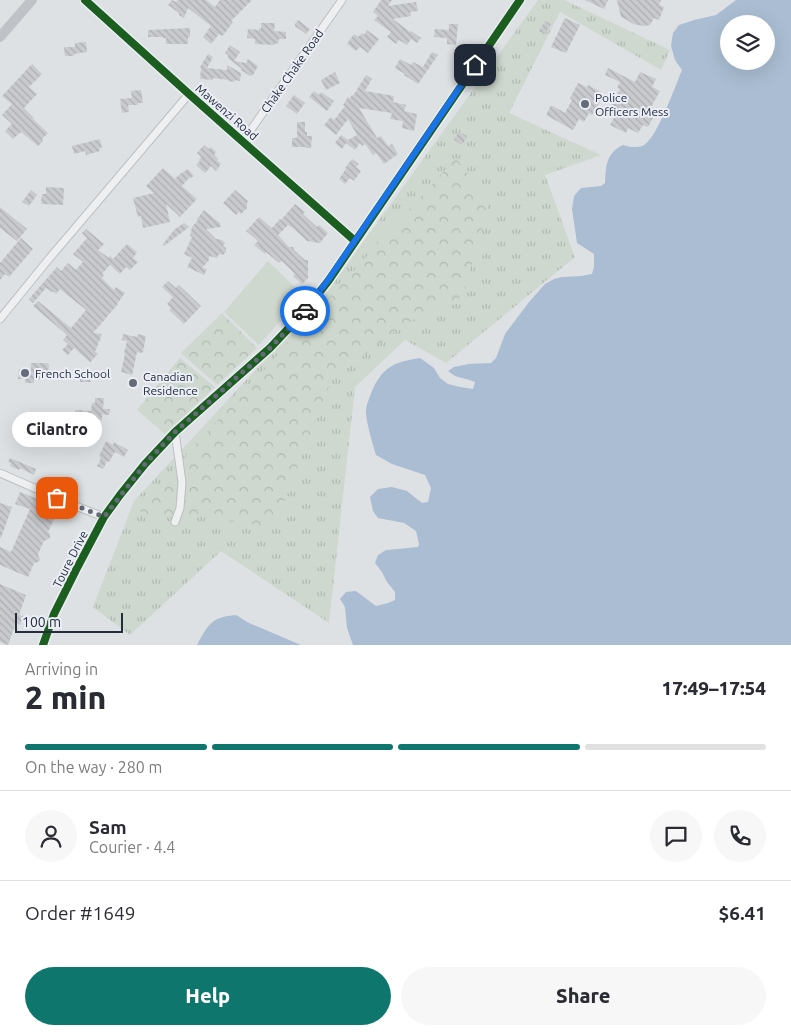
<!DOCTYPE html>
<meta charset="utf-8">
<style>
:root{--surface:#fff;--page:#f7f7f7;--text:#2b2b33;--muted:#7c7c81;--line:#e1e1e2;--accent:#0f766e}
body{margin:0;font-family:Ubuntu,sans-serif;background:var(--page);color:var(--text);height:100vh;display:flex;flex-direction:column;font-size:19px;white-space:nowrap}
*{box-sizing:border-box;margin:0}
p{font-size:16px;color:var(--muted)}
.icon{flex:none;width:28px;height:28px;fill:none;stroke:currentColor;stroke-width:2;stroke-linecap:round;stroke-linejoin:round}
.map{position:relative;height:645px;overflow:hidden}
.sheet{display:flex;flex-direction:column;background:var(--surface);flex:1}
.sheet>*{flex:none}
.fabs{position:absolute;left:720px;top:15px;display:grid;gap:10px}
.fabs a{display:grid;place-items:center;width:55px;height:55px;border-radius:50%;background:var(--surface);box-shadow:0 5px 20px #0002;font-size:25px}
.scale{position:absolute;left:15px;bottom:12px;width:108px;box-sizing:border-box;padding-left:5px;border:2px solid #242d3e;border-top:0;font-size:14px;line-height:18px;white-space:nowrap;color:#242d3e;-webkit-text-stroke:4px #ebeff5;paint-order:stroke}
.pin{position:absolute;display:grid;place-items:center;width:42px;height:42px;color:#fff;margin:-21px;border-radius:10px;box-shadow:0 2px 8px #0006}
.courier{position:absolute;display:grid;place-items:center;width:50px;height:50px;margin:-25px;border:4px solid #1a73e8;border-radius:50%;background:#fff;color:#222;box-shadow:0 1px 6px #0007}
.bubble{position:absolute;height:35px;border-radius:18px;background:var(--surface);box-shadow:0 5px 20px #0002;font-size:16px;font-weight:800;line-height:35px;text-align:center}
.head em{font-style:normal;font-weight:800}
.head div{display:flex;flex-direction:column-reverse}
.head{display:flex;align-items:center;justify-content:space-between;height:85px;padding:0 25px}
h1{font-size:32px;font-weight:800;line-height:38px}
.bar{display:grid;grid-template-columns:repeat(4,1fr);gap:8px 5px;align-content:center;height:60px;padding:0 25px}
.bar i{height:6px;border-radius:4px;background:var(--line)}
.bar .on{background:var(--accent)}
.bar p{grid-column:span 4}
.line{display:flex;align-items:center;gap:12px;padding:0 25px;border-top:1px solid var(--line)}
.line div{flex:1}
.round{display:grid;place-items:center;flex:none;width:52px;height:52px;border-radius:26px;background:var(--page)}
.cta{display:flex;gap:10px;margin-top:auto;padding:10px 25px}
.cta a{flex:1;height:58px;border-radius:30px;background:var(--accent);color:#fff;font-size:20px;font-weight:800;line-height:58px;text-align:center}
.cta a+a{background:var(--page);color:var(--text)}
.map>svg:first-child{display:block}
.grass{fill:url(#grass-tufts)}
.forest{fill:url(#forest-crowns)}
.green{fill:#ced8ce}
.water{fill:#aabdd2;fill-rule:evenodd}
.building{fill:url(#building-back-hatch)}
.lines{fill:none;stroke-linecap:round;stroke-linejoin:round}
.street-casing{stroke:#bcbfc2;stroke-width:9}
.street{stroke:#edeff1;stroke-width:7}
.secondary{stroke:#bfc2c7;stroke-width:10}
.cycleway-casing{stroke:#ebeff5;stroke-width:11}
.cycleway{stroke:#1b5e20;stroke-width:8}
.done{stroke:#656c78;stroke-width:5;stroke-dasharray:0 9}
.route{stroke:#1a73e8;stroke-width:6}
.poi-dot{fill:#656c78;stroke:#ebeff5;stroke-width:2}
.labels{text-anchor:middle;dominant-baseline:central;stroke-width:4;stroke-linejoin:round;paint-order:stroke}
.street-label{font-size:12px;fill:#242d3e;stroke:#ebeff5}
.poi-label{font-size:12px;fill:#242d3e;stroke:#ebeff5;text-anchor:start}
</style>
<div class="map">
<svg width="791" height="645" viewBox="0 0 791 645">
<defs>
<pattern id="grass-tufts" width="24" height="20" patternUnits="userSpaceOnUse" patternTransform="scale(1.25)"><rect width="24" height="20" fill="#ced8ce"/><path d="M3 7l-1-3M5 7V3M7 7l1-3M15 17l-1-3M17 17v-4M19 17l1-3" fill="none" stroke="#b1bab2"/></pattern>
<pattern id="forest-crowns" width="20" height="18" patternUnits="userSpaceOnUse" patternTransform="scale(1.25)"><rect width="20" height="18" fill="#ced8ce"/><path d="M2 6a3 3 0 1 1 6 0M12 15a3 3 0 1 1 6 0" fill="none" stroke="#b1bab2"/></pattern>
<pattern id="building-back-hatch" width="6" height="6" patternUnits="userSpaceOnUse" patternTransform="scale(1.25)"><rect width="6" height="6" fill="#c8cace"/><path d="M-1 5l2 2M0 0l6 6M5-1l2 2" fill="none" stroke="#acaeb2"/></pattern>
</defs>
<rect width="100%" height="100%" fill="#dee1e4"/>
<!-- grass -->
<polygon class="grass" points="538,0 564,0 670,50 661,70 560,12 509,113 601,155 545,175 575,257 446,363 405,340 355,387 329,623 221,551 130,635 93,607 134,501 325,295"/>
<!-- forest -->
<g class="forest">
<polygon points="456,158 489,203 463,296 403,325 331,381 274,528 196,516 143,518 139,507"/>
<polygon points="222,313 257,348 217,385 181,353"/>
<polygon points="180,358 215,387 165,434 137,410"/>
</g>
<!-- green -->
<polygon class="green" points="268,261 303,295 259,345 224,312"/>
<!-- water -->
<g class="water">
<path d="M736,0H791V645H353L347,628L345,607L340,599L346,592L356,591L376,606L388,603L395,600V592L387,582L382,572L375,563L378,555L386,550L418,547L419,544L416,531L404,523L378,518L373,511L370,497L378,489L392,487L407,491L422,503L428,502L431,488L425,475L392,464L376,455C373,444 365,419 366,409C367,403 370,396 372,391C383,366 395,362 420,358L434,368L440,378L448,384L460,387L473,389L475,382C464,377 457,379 448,371L454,367L469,364L491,363L496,358L505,334L529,302L545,284L554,279L562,277L581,276L592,274L594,267V254L577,243L572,209L574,196L581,188L601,186L605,183C606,166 606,153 623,145C628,147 637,148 642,146C656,142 676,84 682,70L675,60L671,46L673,33L679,25L694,20L716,15ZM729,24H766V61H729Z"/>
<path d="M236,615L249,623L301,645H197C208,625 211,617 236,615Z"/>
</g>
<!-- building -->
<g class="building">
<polygon points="172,0 176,2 178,0 206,0 215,7 220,0 252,0 231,21 233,22 225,33 222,36 219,34 211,44 203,37 211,26 188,8 184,18 179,15 179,13 168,5"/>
<polygon points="381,0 392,0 388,6 416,2 418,11 410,12 411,16 393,19 410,32 411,31 421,38 417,43 411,39 407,45 399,40 396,44 387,37 391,32 374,20 378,16 373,12"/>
<polygon points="585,0 608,0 604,9"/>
<polygon points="617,0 661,0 659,5 664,7 659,20 654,18 650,25 644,26 633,24 627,20 621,17"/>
<polygon points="565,18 580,25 566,53 551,47"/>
<polygon points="298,20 310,29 306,34 295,26 295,24"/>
<polygon points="545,21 551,24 545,34 539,31"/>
<polygon points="261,23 275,23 274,31 286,32 286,39 279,39 278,44 275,43 275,45 255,44 255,39 247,38 248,29 259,30 259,28 261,29"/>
<polygon points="449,24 458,24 456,45 447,44 447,38 434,37 435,29 449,30"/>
<polygon points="190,28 190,37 188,37 188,44 166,44 166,38 163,38 163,37 148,37 148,30"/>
<polygon points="367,30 379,39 368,53 360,47 356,51 347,44 354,34 358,37 362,33 364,35"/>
<polygon points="86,42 87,52 74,54 74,56 65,56 64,47 75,47 75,43"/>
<polygon points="230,45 240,52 234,61 246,63 248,59 258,66 253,75 250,76 241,70 242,69 228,58 228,55 225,53"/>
<polygon points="432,52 438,55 418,84 404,75 405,74 395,68 400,59 411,65 413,62 423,67"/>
<polygon points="208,54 213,57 207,68 227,70 227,65 241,73 240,81 235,80 234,82 229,81 229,80 213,78 213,80 200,79 201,68 200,67"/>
<polygon points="32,64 42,74 29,87 37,94 24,108 34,118 33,119 48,133 42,139 43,141 38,146 21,132 13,139 5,131 12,124 2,115 12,104 2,96"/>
<polygon points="608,68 635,82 640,72 656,79 652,87 660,91 651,107 657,110 648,127 643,125 638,133 628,128 626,133 610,125 618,110 611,106 620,89 617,88 620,82 605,75"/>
<polygon points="335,72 340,83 326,90 321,80"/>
<polygon points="366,75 372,79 365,91 394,96 393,102 406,105 404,111 417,114 414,131 402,128 403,121 390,119 392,113 359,108 377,138 381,136 388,146 392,144 398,154 384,164 376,153 373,155 365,144 362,146 360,143 355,150 346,143 342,149 335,143 341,135 348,140 357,135 348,119 336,135 324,125 331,117 334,120 345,106 343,105 348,97 350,98 352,95 353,96"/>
<polygon points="578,83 587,87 588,85 601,92 597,98 601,100 592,115 589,113 584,122 579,119 573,130 546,115 551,105 565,113 572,100 570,98"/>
<polygon points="141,90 143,103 138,103 138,105 128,105 129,112 122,113 120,99 132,98 131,91"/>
<polygon points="314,91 319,95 321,92 334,101 327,111 309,97"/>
<polygon points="294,95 305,103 297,114 286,106"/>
<polygon points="297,122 305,122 305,132 307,132 307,136 312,136 311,148 306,148 306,147 292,147 292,138 297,138"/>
<polygon points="459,132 467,136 462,145 454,140"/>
<polygon points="100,139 102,148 99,148 100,151 86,155 85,151 74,154 72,146"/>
<polygon points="204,145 209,149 211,147 216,152 214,155 218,159 217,160 221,164 216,171 211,166 205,173 196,165 200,161 199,160 201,157 197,153"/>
<polygon points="352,159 359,164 356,167 361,171 354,181 350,178 345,184 339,179 346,169 345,168"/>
<polygon points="163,168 175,179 180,174 188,169 194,176 188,179 182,186 197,199 180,217 166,204 170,222 143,228 141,216 138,217 133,198 154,193 146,186"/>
<polygon points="46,187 64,188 63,205 41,204 42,194 46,194"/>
<polygon points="31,190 37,195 29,206 22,202"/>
<polygon points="235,190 248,201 247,203 247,208 241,214 239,212 236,215 223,203"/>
<polygon points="295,204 305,212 303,214 306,217 317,227 319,225 328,233 320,243 307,241 293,228 288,225 278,235 289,247 293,247 294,250 305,260 308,260 308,278 302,284 293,276 295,274 284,263 281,261 279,263 266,252 265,254 254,245 258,241 246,231 259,217 272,228 280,219 281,220"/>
<polygon points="0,207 27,229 17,241 0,228"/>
<polygon points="204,210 220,223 221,227 206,229 216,239 222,240 225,243 223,246 226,248 226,252 223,255 219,254 217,258 209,256 209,260 202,268 207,269 204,275 187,267 192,258 184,254 192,237 190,236 192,227 198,220 197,219"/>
<polygon points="184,223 189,227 164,246 163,244 175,229"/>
<polygon points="86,229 104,244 98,250 109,258 110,256 113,259 127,244 137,252 133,258 138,262 130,270 126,267 120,274 110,265 102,274 104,275 102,278 114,290 116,287 125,293 117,304 118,304 93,333 102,334 95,352 98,354 91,361 91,363 74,348 68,355 62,350 68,344 63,340 67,335 33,306 38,301 71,328 86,310 60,289 56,294 54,292 52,292 46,288 33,303 29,299 57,267 61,271 68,263 76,270 83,262 73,254 87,238 82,233"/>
<polygon points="21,238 33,249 9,277 5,274 0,280 0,263"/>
<polygon points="168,281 176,288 178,285 180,286 201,306 184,324 169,310 171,308 167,304 173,297 162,287"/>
<polygon points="123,334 137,337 138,334 146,336 143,352 141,353 137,352 132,375 121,372 125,354 124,353 127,341 122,340"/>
<polygon points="31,363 47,363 49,365 48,374 40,374 40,380 34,379 34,383 25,383 25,379 18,379 19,369 31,370"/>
<rect x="80" y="375" width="11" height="7"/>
<polygon points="95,398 104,398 103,409 110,409 109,415 102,414 102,420 75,418 75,410 91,411 92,403 95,403"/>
<polygon points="106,441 113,445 114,442 128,450 124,457 115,452 109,462 107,461 103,469 97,466 101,458 99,456"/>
<polygon points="10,458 36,469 34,475 20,468 19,470 10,466 11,463 8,462"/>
<polygon points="20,492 40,500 36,509 55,517 48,532 50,534 50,538 44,541 38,554 40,560 38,562 34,563 28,577 0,565 0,547 11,552 30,509 15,504"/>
<polygon points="0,503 12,507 1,538 0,537"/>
<polygon points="0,584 26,595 19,615 23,616 20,625 16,623 8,645 0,642"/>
</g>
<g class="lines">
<defs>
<g id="street">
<polyline points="85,0 189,94 355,241"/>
<polyline points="243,141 342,0"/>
<polyline points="0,319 48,260 189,94"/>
<polyline points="175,432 182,482 180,508 175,522"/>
<polyline points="0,473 73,505 104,517"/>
</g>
</defs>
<!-- street casing -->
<use href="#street" class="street-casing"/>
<!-- street -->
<use href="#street" class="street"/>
<!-- secondary -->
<g class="secondary">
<polyline points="0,37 32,0"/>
<polyline points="43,645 54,614 76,570 104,517 120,495 145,464 175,432 270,348 304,312 329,280 520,0"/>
</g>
<defs>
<g id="cycleway">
<polyline points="85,0 189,94 355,241"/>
<polyline points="43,645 54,614 76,570 104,517 120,495 145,464 175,432 270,348 304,312 329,280 520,0"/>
</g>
</defs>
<!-- cycleway casing -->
<use href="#cycleway" class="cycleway-casing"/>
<!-- cycleway -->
<use href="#cycleway" class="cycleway"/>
</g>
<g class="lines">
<!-- done -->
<polyline class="done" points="57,498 104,517 145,464 175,432 270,348 305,311"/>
<!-- route -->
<polyline class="route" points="305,311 328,280 475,65"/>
</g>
<!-- markers -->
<g class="poi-dot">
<circle cx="585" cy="104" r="5"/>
<circle cx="25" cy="373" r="5"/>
<circle cx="133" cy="383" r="5"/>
</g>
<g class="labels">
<!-- street labels -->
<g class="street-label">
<text transform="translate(292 71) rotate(-55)">Chake Chake Road</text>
<text transform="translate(227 112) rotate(41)">Mawenzi Road</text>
<text transform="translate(70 559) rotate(-63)">Toure Drive</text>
</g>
<!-- poi labels -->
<g class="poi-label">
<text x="595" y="97">Police<tspan x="595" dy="14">Officers Mess</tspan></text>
<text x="35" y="373">French School</text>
<text x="143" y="376">Canadian<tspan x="143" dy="14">Residence</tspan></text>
</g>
</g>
</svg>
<div class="fabs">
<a><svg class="icon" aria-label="layers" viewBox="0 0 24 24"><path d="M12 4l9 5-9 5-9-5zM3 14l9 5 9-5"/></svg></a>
</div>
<div class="scale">100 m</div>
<div class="pin" style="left:57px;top:498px;background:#ea580c"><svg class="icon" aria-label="bag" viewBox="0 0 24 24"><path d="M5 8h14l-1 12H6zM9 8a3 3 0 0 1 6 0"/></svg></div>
<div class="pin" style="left:475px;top:65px;background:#1f2937"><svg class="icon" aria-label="home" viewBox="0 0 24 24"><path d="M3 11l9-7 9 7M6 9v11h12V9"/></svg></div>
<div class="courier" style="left:305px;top:311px"><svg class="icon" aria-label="car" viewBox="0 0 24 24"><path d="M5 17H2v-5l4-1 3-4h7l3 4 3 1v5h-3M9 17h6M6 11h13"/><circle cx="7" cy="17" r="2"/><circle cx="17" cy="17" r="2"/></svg></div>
<div class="bubble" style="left:12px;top:412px;width:90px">Cilantro</div>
</div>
<section class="sheet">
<div class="head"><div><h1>2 min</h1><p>Arriving in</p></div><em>17:49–17:54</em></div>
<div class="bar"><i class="on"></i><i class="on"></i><i class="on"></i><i></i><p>On the way · 280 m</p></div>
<div class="line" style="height:90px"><a class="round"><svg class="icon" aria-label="person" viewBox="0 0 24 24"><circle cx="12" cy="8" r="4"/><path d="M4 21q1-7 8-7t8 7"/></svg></a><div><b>Sam</b><p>Courier · 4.4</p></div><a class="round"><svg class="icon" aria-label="chat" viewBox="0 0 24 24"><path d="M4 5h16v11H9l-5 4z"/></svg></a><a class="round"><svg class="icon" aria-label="phone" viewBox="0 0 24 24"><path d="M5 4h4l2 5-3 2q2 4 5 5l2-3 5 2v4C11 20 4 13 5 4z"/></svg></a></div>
<div class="line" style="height:65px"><div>Order #1649</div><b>$6.41</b></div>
<div class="cta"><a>Help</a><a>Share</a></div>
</section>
